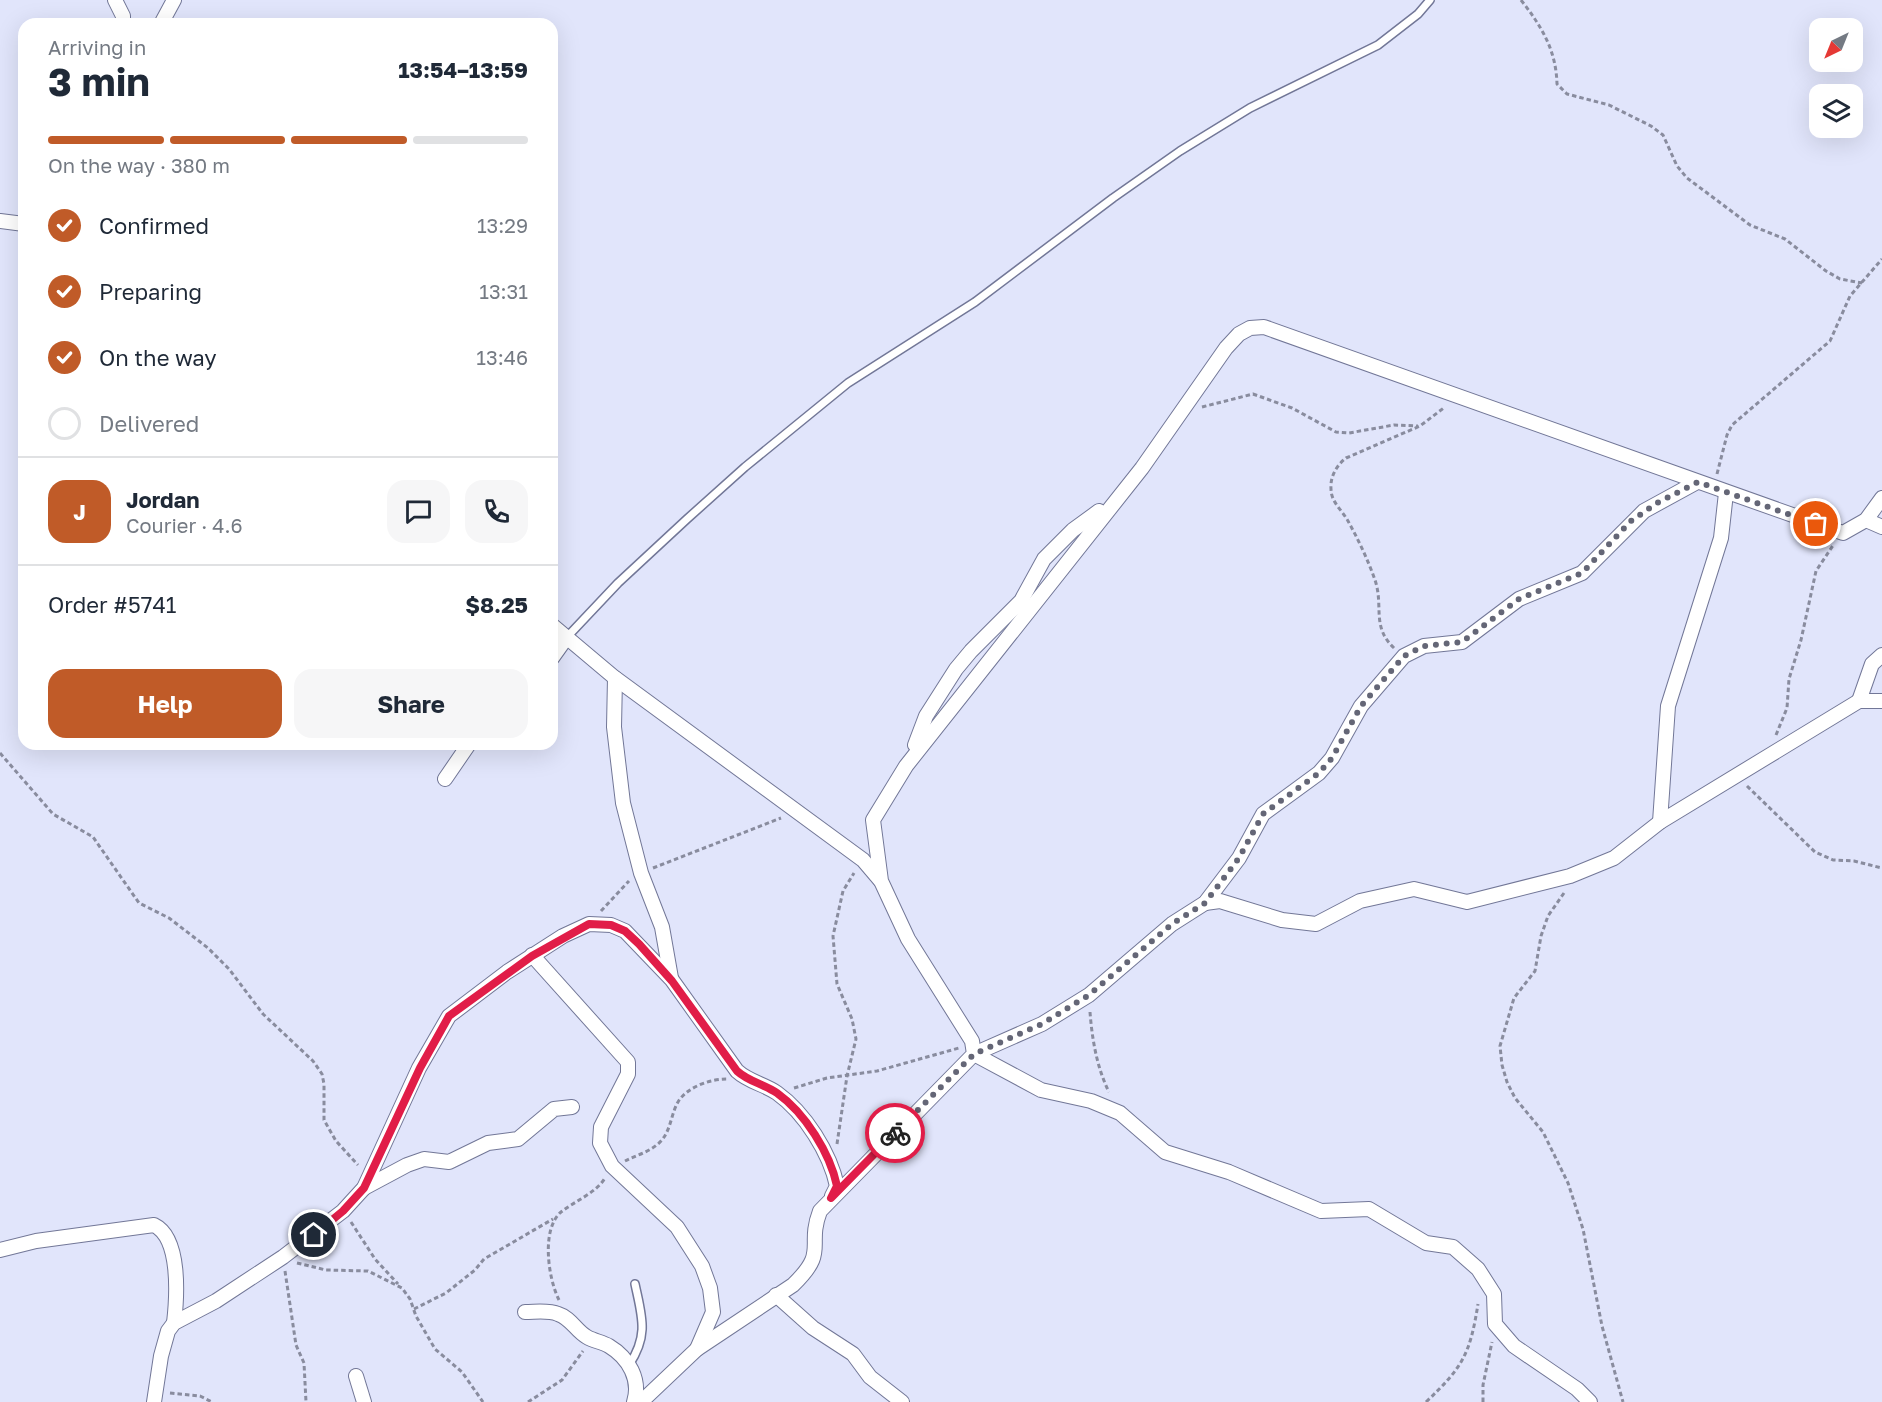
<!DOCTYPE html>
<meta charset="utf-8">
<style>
:root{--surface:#fff;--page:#f6f6f7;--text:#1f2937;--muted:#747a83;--line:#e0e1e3;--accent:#c05b28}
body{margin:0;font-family:"Golos Text",sans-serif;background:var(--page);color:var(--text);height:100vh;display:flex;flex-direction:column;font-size:22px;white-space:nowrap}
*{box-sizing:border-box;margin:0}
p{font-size:20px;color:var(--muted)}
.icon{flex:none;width:33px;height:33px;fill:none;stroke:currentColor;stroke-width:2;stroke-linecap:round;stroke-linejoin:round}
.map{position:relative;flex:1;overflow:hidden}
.panel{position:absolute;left:18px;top:18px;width:540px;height:732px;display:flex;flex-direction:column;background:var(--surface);border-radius:18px;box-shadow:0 6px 24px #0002}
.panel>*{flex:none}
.needle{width:39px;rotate:223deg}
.controls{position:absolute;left:1809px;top:18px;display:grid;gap:12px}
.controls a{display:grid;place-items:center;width:54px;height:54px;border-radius:12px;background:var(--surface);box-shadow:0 6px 24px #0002;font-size:30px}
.pin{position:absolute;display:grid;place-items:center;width:51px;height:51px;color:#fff;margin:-26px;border:3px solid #fff;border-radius:50%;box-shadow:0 2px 6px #0007}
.courier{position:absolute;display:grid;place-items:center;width:60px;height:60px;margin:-30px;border:4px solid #e11d48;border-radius:50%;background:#fff;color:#222;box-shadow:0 2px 8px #0007}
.headline em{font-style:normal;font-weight:700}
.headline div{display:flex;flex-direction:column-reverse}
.headline{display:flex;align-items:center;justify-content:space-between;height:102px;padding:0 30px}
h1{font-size:39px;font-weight:700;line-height:45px}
.bar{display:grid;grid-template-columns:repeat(4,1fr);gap:9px 6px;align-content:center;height:72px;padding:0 30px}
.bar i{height:8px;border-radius:4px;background:var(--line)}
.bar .on{background:var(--accent)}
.bar p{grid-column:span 4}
.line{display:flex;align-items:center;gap:15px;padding:0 30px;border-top:2px solid var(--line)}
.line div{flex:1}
.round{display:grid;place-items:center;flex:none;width:63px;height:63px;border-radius:18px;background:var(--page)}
ol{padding:0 30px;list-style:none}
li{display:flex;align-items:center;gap:18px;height:66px}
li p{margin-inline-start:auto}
li .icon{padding:6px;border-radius:50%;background:var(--accent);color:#fff;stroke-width:4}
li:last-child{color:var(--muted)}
li i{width:33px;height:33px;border:3px solid var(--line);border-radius:50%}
.primary-button{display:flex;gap:12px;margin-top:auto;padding:12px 30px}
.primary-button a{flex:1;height:69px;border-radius:18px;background:var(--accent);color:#fff;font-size:24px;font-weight:700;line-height:69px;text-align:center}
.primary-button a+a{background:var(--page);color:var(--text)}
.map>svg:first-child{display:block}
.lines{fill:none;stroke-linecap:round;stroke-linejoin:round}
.service-casing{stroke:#727797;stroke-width:10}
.minor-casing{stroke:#727797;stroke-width:16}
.path{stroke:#898c9e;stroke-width:3;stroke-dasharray:4.5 3;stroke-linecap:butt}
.service{stroke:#fff;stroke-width:7}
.minor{stroke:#fff;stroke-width:14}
.done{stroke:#646676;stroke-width:6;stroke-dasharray:0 10.8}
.route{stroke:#e11d48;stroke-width:8}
</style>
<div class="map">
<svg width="1882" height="1402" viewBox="0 0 1882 1402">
<rect width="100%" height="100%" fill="#e1e5fb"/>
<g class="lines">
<defs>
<g id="service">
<polyline points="567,637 618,583 687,519 745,467 848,383 975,302 1113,198 1180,151 1250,108 1378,45 1418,14 1430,0"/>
<path d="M629,1365C649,1335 642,1317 635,1284"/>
</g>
<g id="minor">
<polyline points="115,0 123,16 123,24"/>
<polyline points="161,24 174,0"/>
<polyline points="0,221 24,224"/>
<polyline points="1866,520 1882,527"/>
<polyline points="552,625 615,678 863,860 880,880"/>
<polyline points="552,658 567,637"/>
<polyline points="615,678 614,727 623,803 641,873 662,927 671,978"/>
<polyline points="1859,701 1872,664 1882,655"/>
<polyline points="915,745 926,716 956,669 971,651 1021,601 1044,559 1073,530 1099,511"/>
<polyline points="445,779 469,744"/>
<polyline points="1660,822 1668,706 1721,538 1726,493"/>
<polyline points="1205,903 1220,901 1282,920 1316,924 1360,901 1414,889 1467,902 1570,876 1614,858 1660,822 1859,701 1882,701"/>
<polyline points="532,955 628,1062 628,1074 601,1127 600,1143 612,1166 677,1227 702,1266 710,1288 713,1312 697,1349"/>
<polyline points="974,1054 1042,1024 1089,995 1172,924 1205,903 1239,858 1263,814 1319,773 1332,758 1361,706 1404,656 1424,646 1462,642 1519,599 1582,573 1644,511 1697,482"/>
<polyline points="974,1054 1041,1090 1091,1101 1120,1113 1165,1152 1229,1172 1321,1211 1369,1209 1426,1243 1453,1247 1478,1269 1494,1294 1495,1324 1514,1346 1577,1389 1590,1402"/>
<polyline points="364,1188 407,1165 424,1159 449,1162 488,1143 518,1139 554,1109 572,1107"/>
<path d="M0,1250L36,1241L154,1225C181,1238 177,1297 174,1323"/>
<polyline points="776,1295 813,1328 853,1354 870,1377 902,1402"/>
<path d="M525,1312C536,1312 549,1310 558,1314C571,1318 576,1331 587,1337C594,1341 602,1342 609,1346C629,1358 641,1380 634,1402"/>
<polyline points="356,1376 364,1402"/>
<path d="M154,1402L161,1356L168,1331L174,1323L216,1301L283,1257L343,1211L364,1188L419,1068L449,1016L507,972L563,936L589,924L611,925L625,931L672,980L737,1071C749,1082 764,1084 777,1093C805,1113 830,1153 837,1186L832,1196"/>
<path d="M641,1402L697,1349L793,1285C829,1250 806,1248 820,1211L974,1054L972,1041L908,939L881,881L873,820L906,766L1142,468L1226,348L1239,334L1250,328L1264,327L1843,533L1866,520L1882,498"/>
</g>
</defs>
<!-- service casing -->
<use href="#service" class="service-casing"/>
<!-- minor casing -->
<use href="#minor" class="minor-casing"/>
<!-- path -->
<g class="path">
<path d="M1521,0C1542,27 1556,50 1557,84L1567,94L1609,105L1651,126L1663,135L1677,166L1687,178L1750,225L1785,239L1826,271L1840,279L1862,283"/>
<polyline points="1202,407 1253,394 1292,408 1336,432 1349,433 1394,425 1418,426"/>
<polyline points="1717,474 1727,435 1732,425 1830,341 1850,296 1882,259"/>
<path d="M1394,648C1371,626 1384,607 1375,580C1368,560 1358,539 1348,521C1342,510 1331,502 1331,489C1330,476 1337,465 1346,458L1420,426L1445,407"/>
<polyline points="1776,735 1787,708 1789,679 1801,640 1816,571 1834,544"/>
<polyline points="0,753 53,814 93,837 139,903 169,918 208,948 229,969 263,1014 313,1061 322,1074 324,1084 324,1120 336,1141 358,1165"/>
<polyline points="1747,786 1815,852 1833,860 1854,861 1882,868"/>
<polyline points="653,868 781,818"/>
<polyline points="1564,893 1548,916 1541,936 1535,971 1514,998 1500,1046 1502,1065 1507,1082 1515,1098 1543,1132 1568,1183 1583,1229 1602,1326 1623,1402"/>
<polyline points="601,911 629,881"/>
<path d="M1090,1012C1092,1039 1097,1068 1109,1092"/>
<polyline points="794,1088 827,1078 877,1071 959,1048"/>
<polyline points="837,1144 847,1076 856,1039 852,1019 837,984 833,936 843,891 854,873"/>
<path d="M625,1161C637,1155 652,1151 661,1141C671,1130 671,1114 678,1102C687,1087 710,1079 727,1079"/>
<polyline points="351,1222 375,1259 398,1284"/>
<polyline points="297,1263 326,1270 368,1271 402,1288 410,1299 416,1316 435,1349 462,1372 483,1402"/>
<polyline points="285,1271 296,1345 304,1363 306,1402"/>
<path d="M559,1300C548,1278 541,1229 561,1212C575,1201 596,1193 605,1178"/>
<polyline points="414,1309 446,1293 475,1270 484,1259 553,1219"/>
<polyline points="170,1393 200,1396 212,1402"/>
<polyline points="528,1402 562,1380 583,1351"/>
<path d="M1426,1402C1463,1367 1470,1354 1478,1304"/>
<polyline points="1483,1402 1483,1385 1492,1342"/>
</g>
<!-- service -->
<use href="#service" class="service"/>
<!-- minor -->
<use href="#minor" class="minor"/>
</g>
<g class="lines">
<!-- done -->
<polyline class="done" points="895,1133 974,1054 1042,1024 1089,995 1172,924 1205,903 1239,858 1263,814 1319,773 1332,758 1361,706 1404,656 1424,646 1462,642 1519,599 1582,573 1631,521 1657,503 1698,482 1816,524"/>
<!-- route -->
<path class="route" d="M314,1235L343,1211L364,1188L420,1068L449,1016L532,956L589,924L611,925L625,931L639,944L672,981L737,1071C749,1082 764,1084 777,1093C805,1113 830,1153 837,1186L831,1198L895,1133"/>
</g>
</svg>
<div class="controls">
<a><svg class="needle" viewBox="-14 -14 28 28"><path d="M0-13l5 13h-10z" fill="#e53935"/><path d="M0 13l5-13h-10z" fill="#747a83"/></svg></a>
<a><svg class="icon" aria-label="layers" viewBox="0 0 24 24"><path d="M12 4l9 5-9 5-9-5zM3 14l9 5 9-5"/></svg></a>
</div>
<div class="pin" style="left:1816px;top:524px;background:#ea580c"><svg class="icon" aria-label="bag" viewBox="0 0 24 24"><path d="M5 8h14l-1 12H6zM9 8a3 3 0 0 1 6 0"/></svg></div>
<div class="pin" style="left:314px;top:1235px;background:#1f2937"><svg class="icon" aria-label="home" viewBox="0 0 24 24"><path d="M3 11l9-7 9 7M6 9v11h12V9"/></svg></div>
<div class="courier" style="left:895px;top:1133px"><svg class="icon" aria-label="bike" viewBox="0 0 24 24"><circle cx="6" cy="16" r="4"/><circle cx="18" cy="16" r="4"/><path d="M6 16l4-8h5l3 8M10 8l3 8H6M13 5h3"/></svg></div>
<section class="panel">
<div class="headline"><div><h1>3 min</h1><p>Arriving in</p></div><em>13:54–13:59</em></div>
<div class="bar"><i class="on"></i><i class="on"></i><i class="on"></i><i></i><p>On the way · 380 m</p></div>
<ol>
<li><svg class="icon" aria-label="check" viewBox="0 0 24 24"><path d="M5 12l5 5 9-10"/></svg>Confirmed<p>13:29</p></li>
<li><svg class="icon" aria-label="check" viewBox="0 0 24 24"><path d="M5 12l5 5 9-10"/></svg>Preparing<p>13:31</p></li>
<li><svg class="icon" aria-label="check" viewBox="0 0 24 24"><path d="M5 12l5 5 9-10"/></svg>On the way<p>13:46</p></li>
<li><i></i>Delivered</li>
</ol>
<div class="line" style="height:108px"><b class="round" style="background:var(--accent);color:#fff">J</b><div><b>Jordan</b><p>Courier · 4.6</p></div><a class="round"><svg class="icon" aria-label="chat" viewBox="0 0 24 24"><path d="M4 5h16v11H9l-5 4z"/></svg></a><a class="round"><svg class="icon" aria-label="phone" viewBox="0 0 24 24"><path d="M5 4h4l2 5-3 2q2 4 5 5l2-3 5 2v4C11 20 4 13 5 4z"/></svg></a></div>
<div class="line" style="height:78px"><div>Order #5741</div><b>$8.25</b></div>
<div class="primary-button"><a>Help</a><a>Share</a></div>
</section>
</div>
